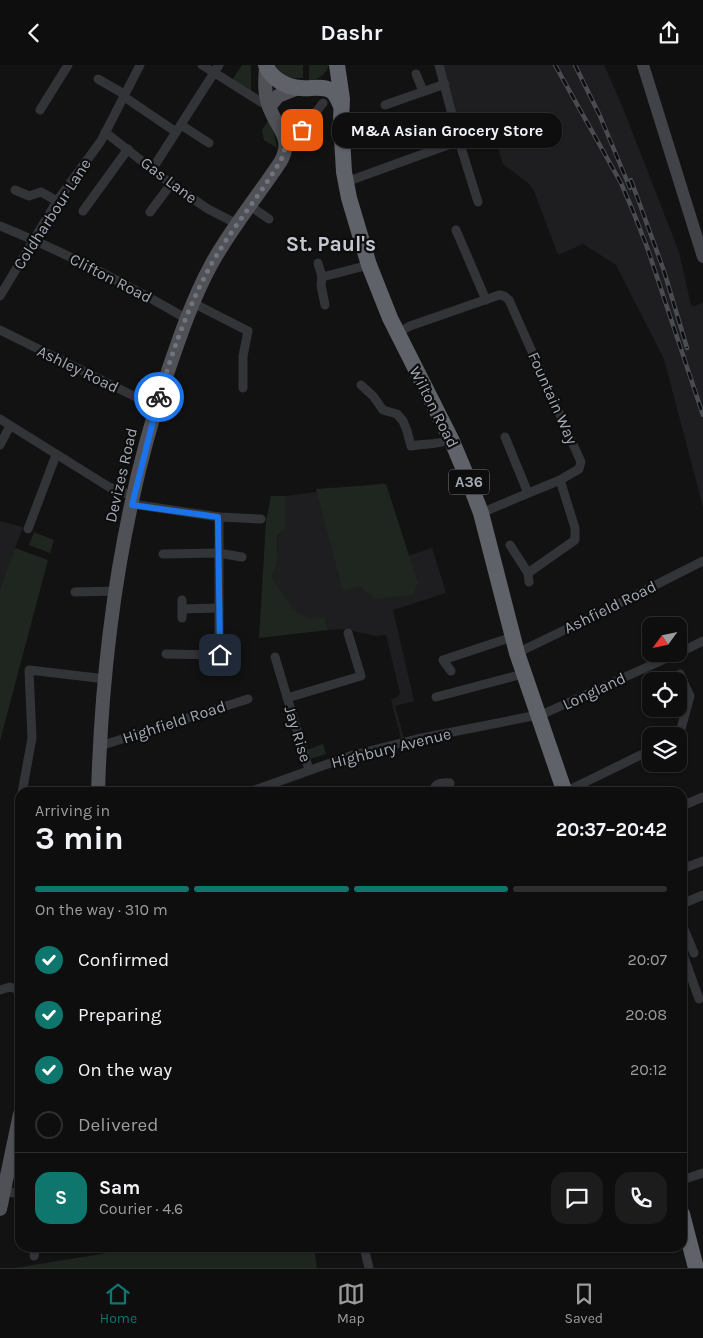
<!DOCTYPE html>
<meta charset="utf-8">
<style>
:root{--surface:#0e0e0e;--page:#1c1c1c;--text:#f1f3f6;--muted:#9b9c9e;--line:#2e2e2e;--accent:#0f766e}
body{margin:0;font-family:Karla,sans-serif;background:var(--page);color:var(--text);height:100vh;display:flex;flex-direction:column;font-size:19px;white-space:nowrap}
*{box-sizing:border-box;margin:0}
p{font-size:16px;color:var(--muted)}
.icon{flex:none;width:28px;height:28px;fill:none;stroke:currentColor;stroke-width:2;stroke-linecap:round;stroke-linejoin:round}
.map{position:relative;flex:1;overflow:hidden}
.side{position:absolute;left:15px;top:722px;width:672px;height:465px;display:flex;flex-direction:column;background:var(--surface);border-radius:15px;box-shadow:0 1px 4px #0004,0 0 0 1px var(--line)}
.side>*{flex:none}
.needle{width:32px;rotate:237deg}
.buttons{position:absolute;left:642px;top:552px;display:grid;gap:10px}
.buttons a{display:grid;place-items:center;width:45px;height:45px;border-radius:10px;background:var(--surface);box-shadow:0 1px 4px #0004,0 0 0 1px var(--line);font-size:25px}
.pin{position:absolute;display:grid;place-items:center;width:42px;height:42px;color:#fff;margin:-21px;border-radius:10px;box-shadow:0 2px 8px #0006}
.courier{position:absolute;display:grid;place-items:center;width:50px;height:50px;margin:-25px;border:4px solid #1a73e8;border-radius:50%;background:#fff;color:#222;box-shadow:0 1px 6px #0007}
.bubble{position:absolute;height:35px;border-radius:15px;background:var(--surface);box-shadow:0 1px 4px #0004,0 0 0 1px var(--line);font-size:16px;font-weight:700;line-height:35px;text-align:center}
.summary em{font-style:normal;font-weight:700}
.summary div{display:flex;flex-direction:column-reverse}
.summary{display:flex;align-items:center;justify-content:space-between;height:85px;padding:0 20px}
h1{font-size:32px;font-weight:700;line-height:38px}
.bar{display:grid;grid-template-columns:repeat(4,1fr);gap:8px 5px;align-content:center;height:60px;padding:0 20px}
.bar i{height:6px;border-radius:4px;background:var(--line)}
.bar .active{background:var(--accent)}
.bar p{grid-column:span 4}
.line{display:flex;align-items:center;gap:12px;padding:0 20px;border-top:1px solid var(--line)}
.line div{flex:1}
.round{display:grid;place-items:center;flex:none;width:52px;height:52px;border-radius:15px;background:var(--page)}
ol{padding:0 20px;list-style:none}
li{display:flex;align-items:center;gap:15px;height:55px}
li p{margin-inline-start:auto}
li .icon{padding:5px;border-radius:50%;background:var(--accent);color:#fff;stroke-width:4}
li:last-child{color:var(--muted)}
li i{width:28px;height:28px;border:2px solid var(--line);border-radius:50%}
header{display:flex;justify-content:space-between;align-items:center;height:65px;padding:0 20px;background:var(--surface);font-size:22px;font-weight:700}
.tab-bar{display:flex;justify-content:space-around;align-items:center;height:70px;border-top:1px solid var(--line);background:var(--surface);font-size:14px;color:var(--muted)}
.tab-bar a{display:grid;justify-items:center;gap:2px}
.tab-bar .active{color:var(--accent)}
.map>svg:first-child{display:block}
.built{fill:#1e1e20}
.green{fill:#1e261f}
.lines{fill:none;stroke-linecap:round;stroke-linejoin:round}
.street{stroke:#333438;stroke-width:9}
.secondary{stroke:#414348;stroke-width:12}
.primary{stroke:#4f5157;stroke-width:14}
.highway{stroke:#5f6269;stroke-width:16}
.rail-casing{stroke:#4a4c51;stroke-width:4.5}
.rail{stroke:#0d0d0e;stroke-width:2.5;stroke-dasharray:8;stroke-linecap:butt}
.done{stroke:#70747c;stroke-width:5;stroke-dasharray:0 9}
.route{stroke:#1a73e8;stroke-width:6}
.labels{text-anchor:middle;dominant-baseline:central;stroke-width:4.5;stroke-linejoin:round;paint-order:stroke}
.shield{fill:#0d0d0e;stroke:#767a82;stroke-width:1}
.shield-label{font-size:15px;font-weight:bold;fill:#a3a9b4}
.street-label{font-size:16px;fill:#a3a9b4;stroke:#0d0d0e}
.district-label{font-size:21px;font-weight:bold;fill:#c4c8d0;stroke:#0d0d0e}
</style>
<header><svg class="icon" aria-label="back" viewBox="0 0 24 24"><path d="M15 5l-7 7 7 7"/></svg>Dashr<svg class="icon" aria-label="share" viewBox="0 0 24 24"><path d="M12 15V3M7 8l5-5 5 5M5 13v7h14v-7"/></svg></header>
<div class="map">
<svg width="703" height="1203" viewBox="0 0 703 1203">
<rect width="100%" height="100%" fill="#121213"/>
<!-- built -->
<g class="built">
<polygon points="443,0 604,0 623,43 679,187 691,240 694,241 703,238 703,442 664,294 616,200 583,179 558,190 534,126 529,119 503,99 494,71 491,71 490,69 462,76"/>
<polygon points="384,418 408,491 432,483 446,528 393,545 414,636 395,641 404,673 401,674 391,635 399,631 400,628 386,570 376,571 344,564 328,565 324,553 309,555 292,545 284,530 274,517 272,511 276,502 278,491 277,471 285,464 285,431"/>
<polygon points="0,456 23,462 0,524"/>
</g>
<!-- green -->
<g class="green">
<polygon points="242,0 251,0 251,28 232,15"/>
<path d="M275,0H303V13C291,14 279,13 275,0Z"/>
<path d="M309,0H329C326,9 319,15 309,15Z"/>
<polygon points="268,56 273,63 277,83 264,75 262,65"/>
<polygon points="386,419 418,518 413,530 374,534 360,521 343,526 316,424"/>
<polygon points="271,431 285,431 285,464 277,471 278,491 276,502 272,511 274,517 284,530 293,545 309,554 324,552 328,565 259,573 266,456"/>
<polygon points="34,467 54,475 50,488 29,480"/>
<polygon points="15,483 48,495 0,676 0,524"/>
<polygon points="323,679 326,689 310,694 307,685"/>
<polygon points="138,1183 314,1183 317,1203 15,1203"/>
</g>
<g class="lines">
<!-- street -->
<g class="street">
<polyline points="202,0 269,42"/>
<polyline points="439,0 459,76 478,137"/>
<polyline points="416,9 423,26"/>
<polyline points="98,14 124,29"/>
<polyline points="123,31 176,67"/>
<polyline points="385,40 445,19"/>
<polyline points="40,45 68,0"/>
<polyline points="181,60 209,78"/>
<polyline points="105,67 171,119 208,144 237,159"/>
<polyline points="284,72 302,65 323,38"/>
<polyline points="153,103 219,0"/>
<polyline points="346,117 459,76"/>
<polyline points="15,125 29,131 41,127 57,136"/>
<polyline points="250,141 269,154"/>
<polyline points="83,146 128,84"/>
<polyline points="150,147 171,119"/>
<path d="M0,161C64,187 127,219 187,254"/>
<polyline points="456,165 486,235"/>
<polyline points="318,198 322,212"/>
<polyline points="0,231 57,136 101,76 140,0"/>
<polyline points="193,238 248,266 243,291 243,323"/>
<polyline points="325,240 321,220 322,212 369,200"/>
<polyline points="0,265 156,342"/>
<polyline points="397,268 410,261 499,230 504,231 509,235 581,397 579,404 560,415 481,448"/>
<path d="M361,320L373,331L383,345L397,349L403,356L407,366L411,381C427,378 435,381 451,374"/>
<polyline points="0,354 109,422 133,431"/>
<polyline points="505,372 528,428"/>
<polyline points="0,380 10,361"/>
<polyline points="132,439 219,452 261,454"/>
<polyline points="219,452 219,605"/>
<polyline points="28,464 56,390"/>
<polyline points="510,480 528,508"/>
<polyline points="163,489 218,488 242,492"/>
<polyline points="529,517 528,508 575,475 575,463 560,415"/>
<polyline points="75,527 115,526"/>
<polyline points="182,544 219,543"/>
<polyline points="182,553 182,535"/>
<polyline points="517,588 610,543 703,496"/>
<polyline points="679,588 703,576"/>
<polyline points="166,589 220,590"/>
<polyline points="275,592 309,705"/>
<polyline points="451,606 443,595 512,572"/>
<polyline points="436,632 523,609"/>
<polyline points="287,633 361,611 348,568"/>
<polyline points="679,671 690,631 680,609"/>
<polyline points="100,681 248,634"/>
<polyline points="565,727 651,685"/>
<polyline points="22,728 32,673 29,605 106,614"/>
<polyline points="246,728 353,690 417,674 543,649 676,589"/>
<path d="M432,728C435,718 441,717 450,718"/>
<polyline points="682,741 703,732"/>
<polyline points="682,804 703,796"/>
<polyline points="682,839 703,830"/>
<polyline points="682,859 694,888"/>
<polyline points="684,892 699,934"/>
<polyline points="0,925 10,922 20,925"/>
<polyline points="682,1115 703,1108"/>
<polyline points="4,1126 20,1129"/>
<polyline points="364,1182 369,1203"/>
<polyline points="34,1191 36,1182"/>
</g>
<!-- secondary -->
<polyline class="secondary" points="643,0 703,192"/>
<!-- primary -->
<g class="primary">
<polyline points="269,42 278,31 298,23"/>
<path d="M98,728C102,587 121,446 166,312C179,274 192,235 211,200C231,163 258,131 281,96C294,72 275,62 269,41C264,29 265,15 266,2"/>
<polyline points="0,1144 20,1049"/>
</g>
<!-- highway -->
<g class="highway">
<path d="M266,0C270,13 287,23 301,23C311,24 325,20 333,27C336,30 339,36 341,41"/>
<polyline points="337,0 342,34 341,55 344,107 349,133 369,200 390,253 451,374 470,419 481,448 517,588 565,728"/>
<polyline points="682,1149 696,1203"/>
</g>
<defs>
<g id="rail">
<polyline points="555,0 621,118 633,146 647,182 703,350"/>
<polyline points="575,0 600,51 630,123"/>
<polyline points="631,115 664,206 687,283"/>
</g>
</defs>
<!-- rail casing -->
<use href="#rail" class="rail-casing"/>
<!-- rail -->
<use href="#rail" class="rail"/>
</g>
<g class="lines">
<!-- done -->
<path class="done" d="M159,332C172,287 189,239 212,198C233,161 261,130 282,93L285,83L284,72L302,65"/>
<!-- route -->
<polyline class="route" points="159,332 132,440 218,452 220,590"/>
</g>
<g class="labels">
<!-- shield labels -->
<rect class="shield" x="449" y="404.5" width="40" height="25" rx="4"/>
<g class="shield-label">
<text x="469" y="417">A36</text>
</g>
<!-- street labels -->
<g class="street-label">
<text transform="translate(169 115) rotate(37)">Gas Lane</text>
<text transform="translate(52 149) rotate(-57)">Coldharbour Lane</text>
<text transform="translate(111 213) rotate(27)">Clifton Road</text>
<text transform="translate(78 304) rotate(26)">Ashley Road</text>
<text transform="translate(553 333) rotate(66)">Fountain Way</text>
<text transform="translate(434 342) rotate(63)">Wilton Road</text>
<text transform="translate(121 410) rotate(-77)">Devizes Road</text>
<text transform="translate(610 542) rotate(-26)">Ashfield Road</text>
<text transform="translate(594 626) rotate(-25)">Longland</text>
<text transform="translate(174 657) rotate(-18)">Highfield Road</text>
<text transform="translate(298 669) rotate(73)">Jay Rise</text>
<text transform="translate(391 683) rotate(-14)">Highbury Avenue</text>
</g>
<!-- district labels -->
<g class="district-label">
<text x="331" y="179">St. Paul's</text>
</g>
</g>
</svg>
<div class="buttons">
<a><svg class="needle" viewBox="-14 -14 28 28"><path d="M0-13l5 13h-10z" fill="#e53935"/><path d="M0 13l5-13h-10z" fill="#9b9c9e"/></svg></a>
<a><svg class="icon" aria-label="locate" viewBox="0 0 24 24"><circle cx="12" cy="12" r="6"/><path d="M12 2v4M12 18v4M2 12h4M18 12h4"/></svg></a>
<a><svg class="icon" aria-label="layers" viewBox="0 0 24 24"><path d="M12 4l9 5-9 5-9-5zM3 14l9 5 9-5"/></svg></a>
</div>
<div class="pin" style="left:302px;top:65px;background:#ea580c"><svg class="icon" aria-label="bag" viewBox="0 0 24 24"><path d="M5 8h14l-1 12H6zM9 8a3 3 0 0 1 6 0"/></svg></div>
<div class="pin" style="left:220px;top:590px;background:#1f2937"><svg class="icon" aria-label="home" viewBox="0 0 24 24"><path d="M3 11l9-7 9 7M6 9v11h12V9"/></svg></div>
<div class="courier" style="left:159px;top:332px"><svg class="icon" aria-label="bike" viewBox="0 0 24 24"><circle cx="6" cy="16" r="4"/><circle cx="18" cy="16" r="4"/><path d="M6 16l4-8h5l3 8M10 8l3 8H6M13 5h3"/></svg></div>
<div class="bubble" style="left:332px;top:48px;width:230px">M&amp;A Asian Grocery Store</div>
<section class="side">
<div class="summary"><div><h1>3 min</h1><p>Arriving in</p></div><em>20:37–20:42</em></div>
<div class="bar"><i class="active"></i><i class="active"></i><i class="active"></i><i></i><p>On the way · 310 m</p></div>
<ol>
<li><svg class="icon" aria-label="check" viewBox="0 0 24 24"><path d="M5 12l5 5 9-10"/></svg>Confirmed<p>20:07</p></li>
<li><svg class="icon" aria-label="check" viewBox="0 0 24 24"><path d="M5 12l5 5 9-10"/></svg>Preparing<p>20:08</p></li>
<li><svg class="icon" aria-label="check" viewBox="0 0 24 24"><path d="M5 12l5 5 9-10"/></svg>On the way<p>20:12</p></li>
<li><i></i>Delivered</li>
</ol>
<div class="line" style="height:90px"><b class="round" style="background:var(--accent);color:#fff">S</b><div><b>Sam</b><p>Courier · 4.6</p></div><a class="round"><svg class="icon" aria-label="chat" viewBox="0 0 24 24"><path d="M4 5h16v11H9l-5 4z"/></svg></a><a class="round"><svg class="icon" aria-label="phone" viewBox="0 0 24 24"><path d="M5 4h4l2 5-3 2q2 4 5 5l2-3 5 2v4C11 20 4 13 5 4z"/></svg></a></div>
</section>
</div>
<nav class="tab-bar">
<a class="active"><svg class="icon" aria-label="home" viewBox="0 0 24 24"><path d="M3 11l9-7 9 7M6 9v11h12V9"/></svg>Home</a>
<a><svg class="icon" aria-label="map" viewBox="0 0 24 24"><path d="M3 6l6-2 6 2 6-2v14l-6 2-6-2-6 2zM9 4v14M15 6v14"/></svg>Map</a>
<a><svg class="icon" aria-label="saved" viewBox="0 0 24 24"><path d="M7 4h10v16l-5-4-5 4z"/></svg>Saved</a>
</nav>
